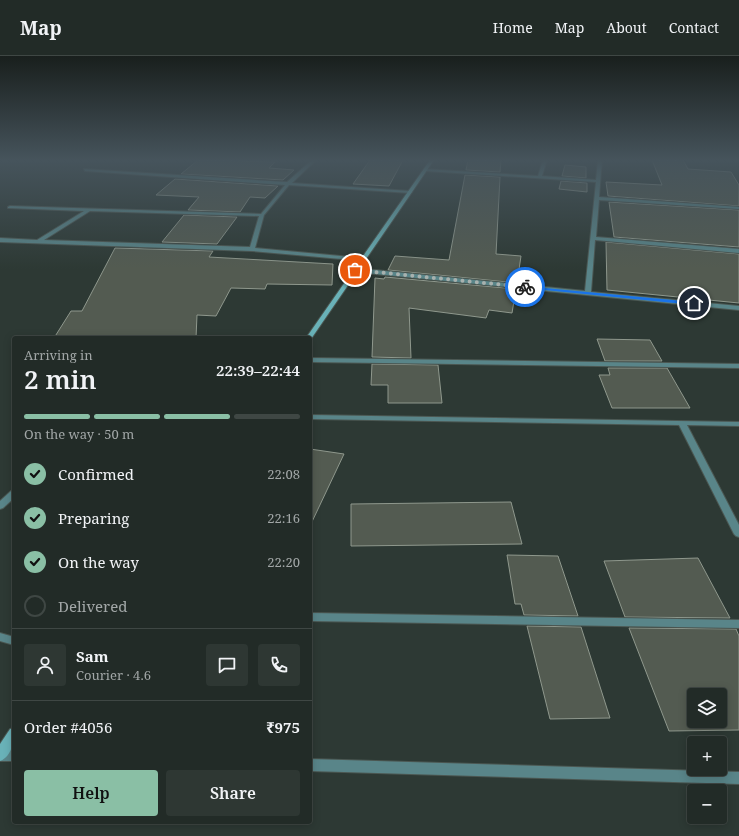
<!DOCTYPE html>
<meta charset="utf-8">
<style>
:root{--surface:#222b27;--page:#2e3733;--text:#f1f3f6;--muted:#a2a7a7;--line:#3f4744;--accent:#8abfa5}
body{margin:0;font-family:"Noto Serif",serif;background:var(--page);color:var(--text);height:100vh;display:flex;flex-direction:column;font-size:15px;white-space:nowrap}
*{box-sizing:border-box;margin:0}
p{font-size:13px;color:var(--muted)}
.icon{flex:none;width:22px;height:22px;fill:none;stroke:currentColor;stroke-width:2;stroke-linecap:round;stroke-linejoin:round}
.map{position:relative;flex:1;overflow:hidden}
.sheet{position:absolute;left:12px;top:280px;width:300px;height:488px;display:flex;flex-direction:column;background:var(--surface);border-radius:4px;box-shadow:0 2px 10px #0003,0 0 0 1px var(--line)}
.sheet>*{flex:none}
.controls{position:absolute;left:687px;top:632px;display:grid;gap:8px}
.controls a{display:grid;place-items:center;width:40px;height:40px;border-radius:4px;background:var(--surface);box-shadow:0 2px 10px #0003,0 0 0 1px var(--line);font-size:20px}
.pin{position:absolute;display:grid;place-items:center;width:34px;height:34px;color:#fff;margin:-17px;border:2px solid #fff;border-radius:50%;box-shadow:0 1px 4px #0007}
.courier{position:absolute;display:grid;place-items:center;width:40px;height:40px;margin:-20px;border:3px solid #1a73e8;border-radius:50%;background:#fff;color:#222;box-shadow:0 1px 5px #0007}
.summary em{font-style:normal;font-weight:600}
.summary div{display:flex;flex-direction:column-reverse}
.summary{display:flex;align-items:center;justify-content:space-between;height:68px;padding:0 12px}
h1{font-size:26px;font-weight:600;line-height:30px}
.bar{display:grid;grid-template-columns:repeat(4,1fr);gap:6px 4px;align-content:center;height:48px;padding:0 12px}
.bar i{height:5px;border-radius:3px;background:var(--line)}
.bar .active{background:var(--accent)}
.bar p{grid-column:span 4}
.line{display:flex;align-items:center;gap:10px;padding:0 12px;border-top:1px solid var(--line)}
.line div{flex:1}
.round{display:grid;place-items:center;flex:none;width:42px;height:42px;border-radius:4px;background:var(--page)}
ol{padding:0 12px;list-style:none}
li{display:flex;align-items:center;gap:12px;height:44px}
li p{margin-inline-start:auto}
li .icon{padding:4px;border-radius:50%;background:var(--accent);color:#111;stroke-width:4}
li:last-child{color:var(--muted)}
li i{width:22px;height:22px;border:2px solid var(--line);border-radius:50%}
.cta{display:flex;gap:8px;margin-top:auto;padding:8px 12px}
.cta a{flex:1;height:46px;border-radius:4px;background:var(--accent);color:#111;font-size:16px;font-weight:600;line-height:46px;text-align:center}
.cta a+a{background:var(--page);color:var(--text)}
header{display:flex;align-items:center;gap:24px;box-sizing:border-box;height:56px;padding:0 20px;background:var(--surface);border-bottom:1px solid var(--line)}
header strong{font-size:19px}
nav{display:flex;gap:22px;margin-inline-start:auto;font-size:14px}
.map>svg:first-child{display:block}
.building{fill:#535b51;stroke:#8f988d;fill-rule:evenodd}
.lines{fill:none;stroke-linecap:round;stroke-linejoin:round}
.minor-casing{stroke:#4b5752;stroke-width:2}
.secondary-casing{stroke:#4b5752;stroke-width:2}
.minor{fill:#598589;fill-rule:evenodd}
.secondary{fill:#69b2b8;fill-rule:evenodd}
.route{fill:#1a73e8}
.done{stroke:#a8b1ae;stroke-width:4;stroke-dasharray:0 7.2}
</style>
<header>
<strong>Map</strong>
<nav><a>Home</a><a>Map</a><a>About</a><a>Contact</a></nav>
</header>
<div class="map">
<svg width="739" height="780" viewBox="0 0 739 780">
<rect width="100%" height="100%" fill="#2d3934"/>
<!-- building -->
<g class="building">
<polygon points="198,104 275,106 269,112 294,114 283,124 181,118"/>
<polygon points="370,104 403,104 389,130 353,128"/>
<polygon points="468,104 501,104 500,116 466,114"/>
<polygon points="652,104 683,104 688,113 731,116 739,129 739,150 608,140 606,126 662,129"/>
<polygon points="565,109 586,111 586,122 562,120"/>
<polygon points="465,119 500,121 496,198 521,200 517,227 388,214 395,200 449,204"/>
<polygon points="175,123 278,130 265,142 250,141 240,156 188,154 199,141 156,139"/>
<polygon points="561,125 587,127 587,136 559,133"/>
<polygon points="609,146 739,154 739,191 614,181"/>
<polygon points="184,159 237,161 217,188 162,186"/>
<polygon points="606,186 739,198 739,247 607,234"/>
<polygon points="115,192 213,195 209,201 333,208 332,229 267,228 265,233 231,232 216,260 197,259 196,282 54,282 71,255 82,255"/>
<polygon points="385,221 516,233 512,257 489,254 486,262 409,252 411,302 372,301 375,222 384,223"/>
<polygon points="597,283 650,284 662,305 605,305"/>
<polygon points="372,308 438,309 442,347 388,347 388,329 371,329"/>
<polygon points="608,312 667,312 690,352 612,352 599,319 610,319"/>
<polygon points="310,393 344,398 310,470"/>
<polygon points="511,446 522,488 351,490 351,448"/>
<polygon points="507,499 558,500 578,560 524,559 521,548 515,548"/>
<polygon points="698,502 730,562 625,561 604,505"/>
<polygon points="527,570 581,571 610,662 550,663"/>
<path d="M629,572L736,573L739,580V674L669,675ZM694,639H720V665H694Z"/>
</g>
<g class="lines">
<defs>
<g id="minor">
<path d="M312,104H316L292,127L410,135L412,136L410,137L289,129L264,159L255,192L362,202L365,204L364,205L252,195L0,186V182L37,184L84,155L8,152V151L10,150L261,158L285,129L85,115L84,113L287,126ZM90,155L259,160L250,191L44,184Z"/>
<polygon points="543,104 547,104 542,120 596,124 598,104 602,104 599,141 739,151 739,153 599,144 596,181 739,193 739,197 595,184 591,236 739,250 739,254 355,216 352,214 355,212 585,235 596,126 425,115 423,114 425,113 538,120"/>
<polygon points="310,302 739,308 739,312 310,306"/>
<polygon points="310,359 739,366 739,370 687,369 739,469 739,481 736,480 734,478 679,369 310,363"/>
<polygon points="14,434 14,442 3,452 0,453 0,445 11,435"/>
<polygon points="310,557 739,564 739,572 310,565"/>
<polygon points="0,577 14,581 14,589 0,585"/>
<rect x="0" y="693" width="14" height="12"/>
<polygon points="310,703 739,716 739,728 310,715"/>
</g>
<g id="secondary">
<polygon points="430,104 434,104 311,283 310,284 310,282 306,282"/>
<path d="M14,672C14,683 13,700 0,705V688L10,673Z"/>
</g>
</defs>
<!-- minor casing -->
<use href="#minor" class="minor-casing"/>
<!-- secondary casing -->
<use href="#secondary" class="secondary-casing"/>
<!-- minor -->
<use href="#minor" class="minor"/>
<!-- secondary -->
<use href="#secondary" class="secondary"/>
</g>
<!-- sky -->
<linearGradient id="sky" x2="0" y2="1"><stop stop-color="#191f1d"/><stop offset="0.49" stop-color="#46545c"/><stop offset="1" stop-color="#46545c" stop-opacity="0"/></linearGradient>
<rect width="739" height="213" fill="url(#sky)"/>
<!-- route -->
<polygon class="route" points="523,230 694,246 696,247 694,249 525,232"/>
<g class="lines">
<!-- done -->
<polyline class="done" points="355,214 525,231"/>
</g>
</svg>
<div class="controls">
<a><svg class="icon" aria-label="layers" viewBox="0 0 24 24"><path d="M12 4l9 5-9 5-9-5zM3 14l9 5 9-5"/></svg></a>
<a>+</a>
<a>−</a>
</div>
<div class="pin" style="left:355px;top:214px;background:#ea580c"><svg class="icon" aria-label="bag" viewBox="0 0 24 24"><path d="M5 8h14l-1 12H6zM9 8a3 3 0 0 1 6 0"/></svg></div>
<div class="pin" style="left:694px;top:247px;background:#1f2937"><svg class="icon" aria-label="home" viewBox="0 0 24 24"><path d="M3 11l9-7 9 7M6 9v11h12V9"/></svg></div>
<div class="courier" style="left:525px;top:231px"><svg class="icon" aria-label="bike" viewBox="0 0 24 24"><circle cx="6" cy="16" r="4"/><circle cx="18" cy="16" r="4"/><path d="M6 16l4-8h5l3 8M10 8l3 8H6M13 5h3"/></svg></div>
<section class="sheet">
<div class="summary"><div><h1>2 min</h1><p>Arriving in</p></div><em>22:39–22:44</em></div>
<div class="bar"><i class="active"></i><i class="active"></i><i class="active"></i><i></i><p>On the way · 50 m</p></div>
<ol>
<li><svg class="icon" aria-label="check" viewBox="0 0 24 24"><path d="M5 12l5 5 9-10"/></svg>Confirmed<p>22:08</p></li>
<li><svg class="icon" aria-label="check" viewBox="0 0 24 24"><path d="M5 12l5 5 9-10"/></svg>Preparing<p>22:16</p></li>
<li><svg class="icon" aria-label="check" viewBox="0 0 24 24"><path d="M5 12l5 5 9-10"/></svg>On the way<p>22:20</p></li>
<li><i></i>Delivered</li>
</ol>
<div class="line" style="height:72px"><a class="round"><svg class="icon" aria-label="person" viewBox="0 0 24 24"><circle cx="12" cy="8" r="4"/><path d="M4 21q1-7 8-7t8 7"/></svg></a><div><b>Sam</b><p>Courier · 4.6</p></div><a class="round"><svg class="icon" aria-label="chat" viewBox="0 0 24 24"><path d="M4 5h16v11H9l-5 4z"/></svg></a><a class="round"><svg class="icon" aria-label="phone" viewBox="0 0 24 24"><path d="M5 4h4l2 5-3 2q2 4 5 5l2-3 5 2v4C11 20 4 13 5 4z"/></svg></a></div>
<div class="line" style="height:52px"><div>Order #4056</div><b>₹975</b></div>
<div class="cta"><a>Help</a><a>Share</a></div>
</section>
</div>
